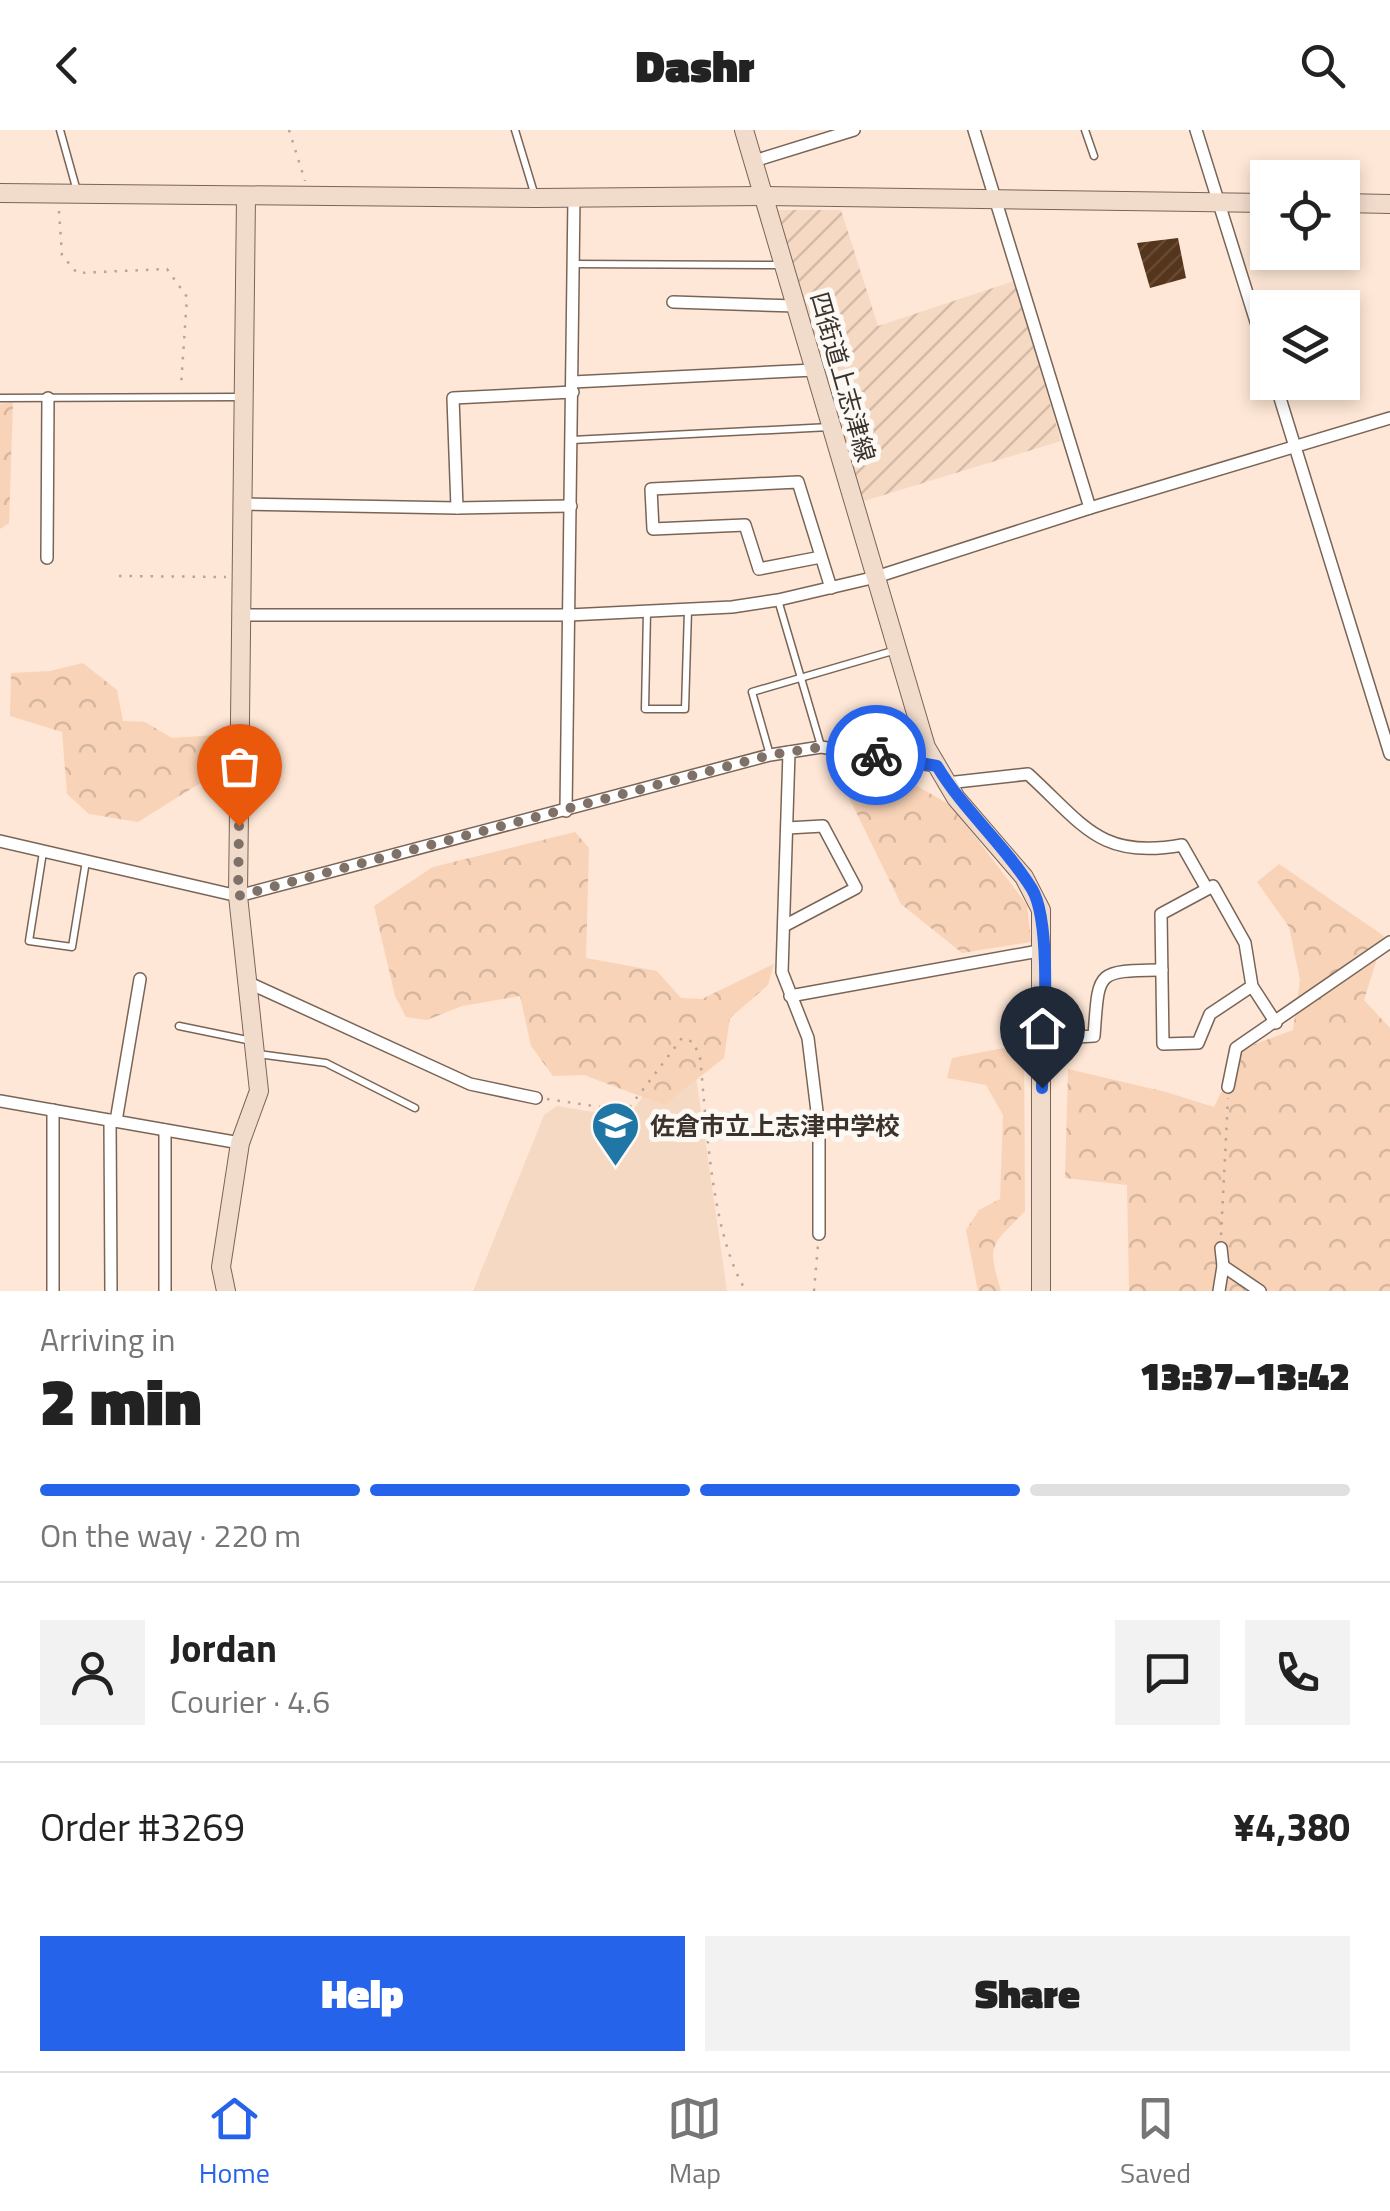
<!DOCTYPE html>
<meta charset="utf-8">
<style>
:root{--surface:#fff;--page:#f2f2f2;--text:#222;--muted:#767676;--line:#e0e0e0;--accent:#2563eb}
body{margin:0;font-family:"Titillium Web","Noto Sans JP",sans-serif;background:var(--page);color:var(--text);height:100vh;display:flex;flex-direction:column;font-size:38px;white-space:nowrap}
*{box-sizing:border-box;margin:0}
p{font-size:32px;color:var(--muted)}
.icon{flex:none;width:55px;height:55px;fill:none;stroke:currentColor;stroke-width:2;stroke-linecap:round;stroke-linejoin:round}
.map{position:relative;height:1161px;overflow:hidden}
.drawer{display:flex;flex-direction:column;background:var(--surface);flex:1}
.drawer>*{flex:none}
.buttons{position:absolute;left:1250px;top:30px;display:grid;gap:20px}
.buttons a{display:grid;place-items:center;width:110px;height:110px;border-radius:0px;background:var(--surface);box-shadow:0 5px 15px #0003;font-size:50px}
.pin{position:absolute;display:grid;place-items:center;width:85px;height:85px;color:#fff;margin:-102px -42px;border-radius:50% 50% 50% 0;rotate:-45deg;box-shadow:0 0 10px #0007}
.pin .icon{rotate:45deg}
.courier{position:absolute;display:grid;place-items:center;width:100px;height:100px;margin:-50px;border:8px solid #2563eb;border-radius:50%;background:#fff;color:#222;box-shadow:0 2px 12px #0007}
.overview em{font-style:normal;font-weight:800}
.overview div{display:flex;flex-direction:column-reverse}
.overview{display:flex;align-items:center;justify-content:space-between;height:170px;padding:0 40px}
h1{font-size:65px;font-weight:800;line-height:75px}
.bar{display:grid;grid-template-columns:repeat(4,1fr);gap:15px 10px;align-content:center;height:120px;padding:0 40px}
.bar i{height:12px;border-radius:8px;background:var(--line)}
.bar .on{background:var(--accent)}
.bar p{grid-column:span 4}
.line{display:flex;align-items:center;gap:25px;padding:0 40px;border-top:2px solid var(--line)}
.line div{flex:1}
.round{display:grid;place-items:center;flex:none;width:105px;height:105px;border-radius:0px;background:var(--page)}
.button{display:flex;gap:20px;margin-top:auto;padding:20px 40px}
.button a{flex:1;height:115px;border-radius:0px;background:var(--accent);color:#fff;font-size:40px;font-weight:800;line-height:115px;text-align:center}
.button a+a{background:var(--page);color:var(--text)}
header{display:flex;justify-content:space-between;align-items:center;height:130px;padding:0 40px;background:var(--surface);font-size:45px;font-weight:800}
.menu{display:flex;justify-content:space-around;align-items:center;height:140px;border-top:2px solid var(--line);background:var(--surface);font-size:28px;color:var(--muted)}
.menu a{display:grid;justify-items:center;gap:5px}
.menu .on{color:var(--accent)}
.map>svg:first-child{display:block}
.built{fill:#f6d9c3}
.industrial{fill:url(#industrial-furrows)}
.forest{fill:url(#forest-crowns)}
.building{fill:url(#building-hatch)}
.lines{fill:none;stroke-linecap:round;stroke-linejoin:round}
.lane-casing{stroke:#796557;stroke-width:9}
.street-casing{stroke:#796557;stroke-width:14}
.secondary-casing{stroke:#796557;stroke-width:20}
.path{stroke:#b7a598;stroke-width:2.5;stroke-dasharray:2.5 8;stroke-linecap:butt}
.lane{stroke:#fff;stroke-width:6}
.street{stroke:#fff;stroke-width:11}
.secondary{stroke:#f1dccc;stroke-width:18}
.done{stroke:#7f7168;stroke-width:10;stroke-dasharray:0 18}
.route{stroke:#2563eb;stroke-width:12}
.labels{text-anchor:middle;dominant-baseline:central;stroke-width:10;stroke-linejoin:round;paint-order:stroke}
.street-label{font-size:25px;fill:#3b322c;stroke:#fcf8f4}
.poi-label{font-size:25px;font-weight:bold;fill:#3b322c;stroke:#fcf8f4;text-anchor:start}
</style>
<header><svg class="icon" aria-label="back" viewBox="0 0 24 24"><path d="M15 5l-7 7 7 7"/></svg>Dashr<svg class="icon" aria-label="search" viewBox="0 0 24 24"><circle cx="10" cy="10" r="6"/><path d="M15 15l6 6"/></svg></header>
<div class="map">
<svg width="1390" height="1161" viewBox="0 0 1390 1161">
<defs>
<pattern id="industrial-furrows" width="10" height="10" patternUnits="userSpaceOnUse" patternTransform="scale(2.5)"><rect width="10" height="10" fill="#f6d9c3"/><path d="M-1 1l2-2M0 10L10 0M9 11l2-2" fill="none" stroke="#d4bba8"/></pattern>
<pattern id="forest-crowns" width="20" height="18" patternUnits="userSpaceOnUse" patternTransform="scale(2.5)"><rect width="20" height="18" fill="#f8d3b7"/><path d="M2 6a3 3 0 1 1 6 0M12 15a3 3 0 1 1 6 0" fill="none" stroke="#d6b69e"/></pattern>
<pattern id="building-hatch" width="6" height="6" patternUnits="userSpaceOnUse" patternTransform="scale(2.5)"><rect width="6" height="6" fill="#55351b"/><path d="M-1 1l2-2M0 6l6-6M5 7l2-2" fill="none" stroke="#664a34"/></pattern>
</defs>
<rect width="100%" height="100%" fill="#fee7d6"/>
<!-- built -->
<polygon class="built" points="674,924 694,933 727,1161 473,1161 544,985 557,976 624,987 630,984"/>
<!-- industrial -->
<polygon class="industrial" points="776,80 841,80 878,196 1014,151 1061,311 861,372"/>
<!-- forest -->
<g class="forest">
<polygon points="13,272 9,393 0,399 0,274"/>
<polygon points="83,533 117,560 123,591 145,592 172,608 229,604 231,639 202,652 138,692 89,684 67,664 62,602 10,586 11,543 50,541"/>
<polygon points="834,637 903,648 952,676 1027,775 1031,812 962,823 901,774"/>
<polygon points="575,702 589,718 586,828 657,841 681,868 702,869 774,834 768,855 730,888 724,928 664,975 584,945 553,946 531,916 520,866 462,876 427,890 406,887 395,866 374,776 433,737"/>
<polygon points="1279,734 1384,806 1364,870 1390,898 1390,1161 1129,1161 1127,1055 1065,1048 1068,939 1166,962 1214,977 1242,919 1293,900 1300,850 1289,797 1257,752"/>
<path d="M1024,914L1025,1081C992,1116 986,1112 1001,1161H978L966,1100L979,1080L1000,1069L1003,985L986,955L947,948L952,928Z"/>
</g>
<!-- building -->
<polygon class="building" points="1178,108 1186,148 1150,158 1137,113"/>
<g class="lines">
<defs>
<g id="lane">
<polyline points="60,0 77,61"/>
<polyline points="515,0 535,66"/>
<polyline points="1085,0 1094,26"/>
<polyline points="573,134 783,135"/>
<polyline points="0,268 241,267"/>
<polyline points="572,310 830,297"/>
<polyline points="778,470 821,616"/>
<polyline points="647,481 645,579 685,579 688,480"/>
<polyline points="770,625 752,562 896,520"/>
<polyline points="43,722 29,811 72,817 86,731"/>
<polyline points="179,896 252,911"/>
<polyline points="258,924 326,933 415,978"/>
</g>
<g id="street">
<polyline points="974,0 1090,378"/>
<polyline points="1196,0 1268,230"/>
<polyline points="754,31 854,0"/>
<polyline points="673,172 796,176"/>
<polyline points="573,252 814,240"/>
<polyline points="1275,252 1390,624"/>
<polyline points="242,374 457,378 571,376"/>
<polyline points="457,378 453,268 573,262"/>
<polyline points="821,427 759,439 745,395 653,399 651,359 798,352 831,458"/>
<polyline points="47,428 48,268"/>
<polyline points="242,485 569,485 732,477 778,470 876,447 1090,378 1390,288"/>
<polyline points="789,622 782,842 808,908 819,998 819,1104"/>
<path d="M947,653L1028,644C1084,695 1100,730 1182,715L1207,759"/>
<polyline points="566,681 574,67"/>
<polyline points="0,711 238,766 770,625 821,617 937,636"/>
<polyline points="784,796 856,758 823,696 787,698"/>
<polyline points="247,852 470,954 536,968"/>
<polyline points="1252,856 1210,884 1198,913 1163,914 1161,784 1213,756 1245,813 1252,856 1276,893"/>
<polyline points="790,866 1044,820"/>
<path d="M1043,909L1094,906C1099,840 1095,841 1162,840"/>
<polyline points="1228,957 1236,918 1390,812"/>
<polyline points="0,971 240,1013"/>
<polyline points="53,980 53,1161"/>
<polyline points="110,990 111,1161"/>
<polyline points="116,991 140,849"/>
<polyline points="165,1000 165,1161"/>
<polyline points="1223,1136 1260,1161"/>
<polyline points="1219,1161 1223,1136 1221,1118"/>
</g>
<g id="secondary">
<polyline points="744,0 926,617 956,668 1024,747 1041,780 1041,1161"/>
<polyline points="0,63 536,68 764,66 1268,73"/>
<polyline points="1342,73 1390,74"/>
<polyline points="226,1161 221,1137 240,1013 259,961 238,766 246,66"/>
</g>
</defs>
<!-- lane casing -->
<use href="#lane" class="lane-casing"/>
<!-- street casing -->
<use href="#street" class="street-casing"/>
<!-- secondary casing -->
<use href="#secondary" class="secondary-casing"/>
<!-- path -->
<g class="path">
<polyline points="289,0 305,51"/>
<polyline points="59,81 62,125 77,143 167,139 187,167 181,256"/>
<polyline points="119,446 226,447"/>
<path d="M547,969L620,980L629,978L682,908L693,912L700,927C707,996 711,1104 746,1161"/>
<polyline points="1221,1105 1228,968"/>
<polyline points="814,1161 818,1115"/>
</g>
<!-- lane -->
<use href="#lane" class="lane"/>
<!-- street -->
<use href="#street" class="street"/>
<!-- secondary -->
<use href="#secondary" class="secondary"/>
</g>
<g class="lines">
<!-- done -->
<polyline class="done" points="239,696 238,766 770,625 822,617 876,625"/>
<!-- route -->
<path class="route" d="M876,625L937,636C964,681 1005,715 1032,759C1053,794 1043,913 1042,958"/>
</g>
<!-- icons -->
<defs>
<symbol id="school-pin" viewBox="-11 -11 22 30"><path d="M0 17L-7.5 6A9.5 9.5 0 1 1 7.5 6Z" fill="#2077a6" stroke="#fcf8f4"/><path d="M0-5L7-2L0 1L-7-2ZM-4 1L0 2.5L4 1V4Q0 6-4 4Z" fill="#fff"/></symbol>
</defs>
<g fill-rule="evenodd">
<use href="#school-pin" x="588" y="968" width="55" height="75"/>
</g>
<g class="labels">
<!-- street labels -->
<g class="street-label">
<text transform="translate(843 247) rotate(74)">四街道上志津線</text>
</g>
<!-- poi labels -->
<g class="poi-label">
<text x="650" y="996">佐倉市立上志津中学校</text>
</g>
</g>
</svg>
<div class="buttons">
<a><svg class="icon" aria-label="locate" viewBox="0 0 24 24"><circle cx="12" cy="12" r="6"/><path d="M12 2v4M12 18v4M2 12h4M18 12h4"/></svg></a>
<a><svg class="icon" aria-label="layers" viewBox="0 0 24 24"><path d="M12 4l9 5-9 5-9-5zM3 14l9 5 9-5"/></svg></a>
</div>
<div class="pin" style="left:239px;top:696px;background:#ea580c"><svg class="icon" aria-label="bag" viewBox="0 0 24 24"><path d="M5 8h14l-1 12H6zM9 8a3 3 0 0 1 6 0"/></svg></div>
<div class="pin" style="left:1042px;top:958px;background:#1f2937"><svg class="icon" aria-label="home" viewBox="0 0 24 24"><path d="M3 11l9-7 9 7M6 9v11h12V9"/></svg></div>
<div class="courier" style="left:876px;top:625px"><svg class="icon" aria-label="bike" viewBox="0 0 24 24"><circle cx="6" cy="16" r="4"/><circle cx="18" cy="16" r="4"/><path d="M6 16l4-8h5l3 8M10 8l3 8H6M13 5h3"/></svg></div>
</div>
<section class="drawer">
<div class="overview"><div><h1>2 min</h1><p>Arriving in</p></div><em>13:37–13:42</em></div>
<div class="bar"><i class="on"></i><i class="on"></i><i class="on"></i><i></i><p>On the way · 220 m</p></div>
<div class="line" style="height:180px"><a class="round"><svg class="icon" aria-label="person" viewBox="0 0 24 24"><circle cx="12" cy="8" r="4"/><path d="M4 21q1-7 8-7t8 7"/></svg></a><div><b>Jordan</b><p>Courier · 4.6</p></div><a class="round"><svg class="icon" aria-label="chat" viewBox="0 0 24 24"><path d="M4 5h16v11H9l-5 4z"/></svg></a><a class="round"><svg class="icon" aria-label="phone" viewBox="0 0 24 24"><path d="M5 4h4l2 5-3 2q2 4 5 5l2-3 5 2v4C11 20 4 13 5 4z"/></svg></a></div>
<div class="line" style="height:130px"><div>Order #3269</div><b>¥4,380</b></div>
<div class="button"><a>Help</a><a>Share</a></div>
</section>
<nav class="menu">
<a class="on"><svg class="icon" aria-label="home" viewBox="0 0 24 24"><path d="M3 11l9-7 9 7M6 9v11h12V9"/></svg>Home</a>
<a><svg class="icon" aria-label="map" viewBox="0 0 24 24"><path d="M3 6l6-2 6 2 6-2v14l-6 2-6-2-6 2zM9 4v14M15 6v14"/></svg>Map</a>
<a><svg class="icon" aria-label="saved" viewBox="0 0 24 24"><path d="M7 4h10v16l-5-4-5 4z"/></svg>Saved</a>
</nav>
